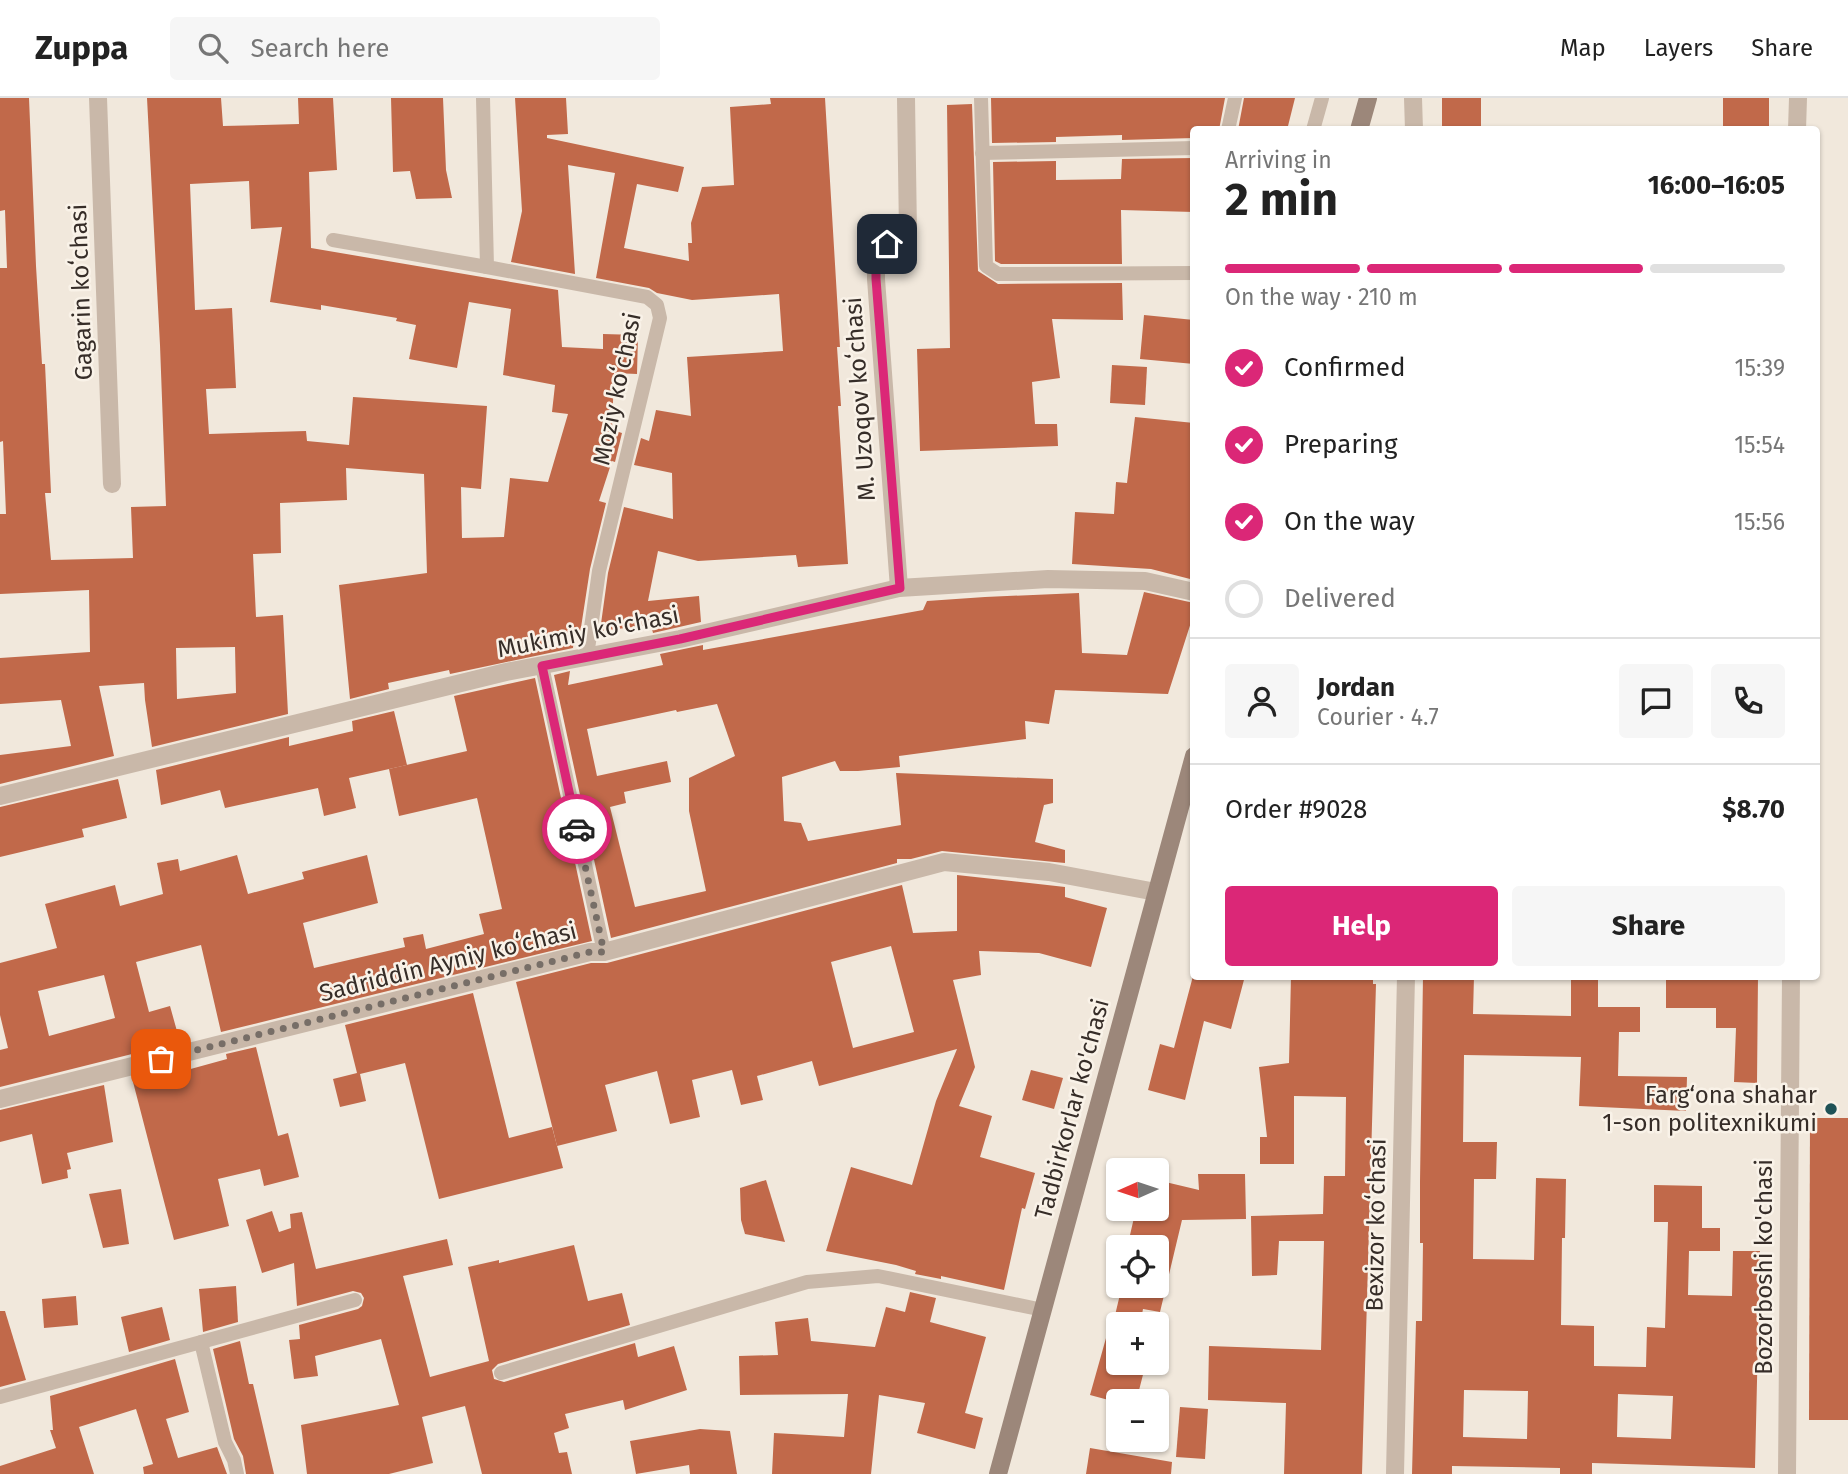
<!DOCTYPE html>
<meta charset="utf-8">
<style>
:root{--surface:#fff;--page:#f6f6f6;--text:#222;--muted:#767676;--line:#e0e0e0;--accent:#db2777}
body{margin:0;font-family:"Fira Sans",sans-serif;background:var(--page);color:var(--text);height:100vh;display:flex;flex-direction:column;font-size:26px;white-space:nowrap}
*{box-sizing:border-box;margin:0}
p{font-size:23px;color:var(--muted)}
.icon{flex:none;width:38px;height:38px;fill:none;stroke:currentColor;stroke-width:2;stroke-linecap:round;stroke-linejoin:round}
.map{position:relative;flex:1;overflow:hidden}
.sheet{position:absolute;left:1190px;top:28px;width:630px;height:854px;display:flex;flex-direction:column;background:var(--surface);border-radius:7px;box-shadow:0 2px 5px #0004}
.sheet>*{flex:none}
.needle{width:46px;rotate:267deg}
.tools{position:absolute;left:1106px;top:1060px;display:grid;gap:14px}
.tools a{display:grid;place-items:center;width:63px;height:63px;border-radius:7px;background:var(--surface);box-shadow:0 2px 5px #0004;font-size:35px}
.pin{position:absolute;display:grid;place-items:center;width:60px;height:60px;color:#fff;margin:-30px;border-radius:14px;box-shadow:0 4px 10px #0006}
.courier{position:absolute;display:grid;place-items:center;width:70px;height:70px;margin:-35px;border:5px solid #db2777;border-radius:50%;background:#fff;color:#222;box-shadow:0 2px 9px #0007}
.summary em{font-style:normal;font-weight:700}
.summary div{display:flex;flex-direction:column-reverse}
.summary{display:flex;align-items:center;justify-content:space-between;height:119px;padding:0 35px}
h1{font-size:46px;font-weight:700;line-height:52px}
.bar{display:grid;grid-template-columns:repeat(4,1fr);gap:10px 7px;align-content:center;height:84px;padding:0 35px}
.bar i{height:9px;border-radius:5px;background:var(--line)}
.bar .active{background:var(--accent)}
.bar p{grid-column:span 4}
.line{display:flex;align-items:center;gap:18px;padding:0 35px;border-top:2px solid var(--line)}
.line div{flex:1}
.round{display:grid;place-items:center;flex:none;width:74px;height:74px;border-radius:7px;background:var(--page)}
ol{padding:0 35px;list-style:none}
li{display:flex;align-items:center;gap:21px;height:77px}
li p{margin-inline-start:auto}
li .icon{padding:7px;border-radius:50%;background:var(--accent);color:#fff;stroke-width:4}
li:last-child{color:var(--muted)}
li i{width:38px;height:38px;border:4px solid var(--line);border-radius:50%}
.cta{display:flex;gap:14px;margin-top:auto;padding:14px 35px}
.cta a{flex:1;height:80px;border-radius:7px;background:var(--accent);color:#fff;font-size:28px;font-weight:700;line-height:80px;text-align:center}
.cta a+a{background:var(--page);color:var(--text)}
header{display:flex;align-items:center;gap:42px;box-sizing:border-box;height:98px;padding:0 35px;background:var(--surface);border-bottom:2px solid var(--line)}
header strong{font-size:33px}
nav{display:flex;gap:38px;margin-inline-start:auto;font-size:24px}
.search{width:490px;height:63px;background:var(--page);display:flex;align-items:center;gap:18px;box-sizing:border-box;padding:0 24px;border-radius:7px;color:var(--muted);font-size:26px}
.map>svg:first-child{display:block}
.building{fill:#c1694a;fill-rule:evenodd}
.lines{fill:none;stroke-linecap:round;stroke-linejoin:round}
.lane{stroke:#c9b8a9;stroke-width:14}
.street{stroke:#c9b8a9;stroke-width:18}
.secondary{stroke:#9c877a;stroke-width:18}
.done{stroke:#776e67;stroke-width:7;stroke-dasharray:0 12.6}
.route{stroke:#db2777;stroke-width:9}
.poi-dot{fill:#1f5256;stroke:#f9f2e8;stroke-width:2.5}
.labels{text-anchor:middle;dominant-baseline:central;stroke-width:5;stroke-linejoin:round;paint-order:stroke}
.street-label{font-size:24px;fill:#362d28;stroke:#f9f2e8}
.poi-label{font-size:24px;fill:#362d28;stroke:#f9f2e8;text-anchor:end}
</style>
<header>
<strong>Zuppa</strong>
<div class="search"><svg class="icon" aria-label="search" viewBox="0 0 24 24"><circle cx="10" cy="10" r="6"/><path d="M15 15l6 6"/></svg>Search here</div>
<nav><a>Map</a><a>Layers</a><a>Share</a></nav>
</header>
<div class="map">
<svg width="1848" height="1376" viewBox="0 0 1848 1376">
<rect width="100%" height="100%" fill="#f1e8dc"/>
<!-- building -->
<g class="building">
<path d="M0,0H29L36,168L42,266H45L51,395H45L51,462L133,460L131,409L166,408L160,247L147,0H221L223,28L299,26L298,0H333L337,72L309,74L311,150L558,192L562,249L603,251V236L638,237L637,276L614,275L612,332L622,335L615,364L612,363L599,403L606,405L590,471L580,536H574L573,550L450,576L449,572L388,585L389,591L350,601L339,487L427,475L424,376L346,370L347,402L280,405L281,455L253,456L256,519L283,517L288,616L152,649L145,602L144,585L99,588L114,658L0,686V657L71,648L61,602L0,606V560L90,554L89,492L0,496V416H6L3,343L0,344V170H7L5,112L0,113ZM249,83L251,131L282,129L270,204L321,212V207L397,220L396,223L416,227L409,261L457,270L469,204L511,211L503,277L555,287L552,314L568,316L548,384L510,380L504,439L462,440L461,389L481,391L487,308L353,299L349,347L307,343L306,333L209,336L206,291L236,290L232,210L195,212L190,86ZM235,549L236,595L177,601L176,550Z"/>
<polygon points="391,0 443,0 446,72 452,100 416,101 410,73 393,74"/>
<polygon points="515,0 566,0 568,36 547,37 547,40 684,69 678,94 637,86 624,150 689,163 688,145 692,145 691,125 702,89 734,87 730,9 771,6 770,0 825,0 840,249 837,249 841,308 838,308 848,466 798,469 796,457 698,463 658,453 648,503 699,498 701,524 653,535 651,527 600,533 608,475 624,409 673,421 672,375 634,367 641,340 649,343 656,312 691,318 687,259 783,253 779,196 692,202 657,195 649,190 596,180 615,75 568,67 575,176 511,164 522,113"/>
<polygon points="991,0 1225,0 1219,32 1194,32 1194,40 1122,42 1122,37 1056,39 1056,44 992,45"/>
<polygon points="1244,0 1295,0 1287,32 1238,32"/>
<rect x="1442" y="0" width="39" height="32"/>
<rect x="1723" y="0" width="46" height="32"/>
<polygon points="972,6 978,173 998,186 1122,185 1123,222 1052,221 1060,280 1032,284 1035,326 1057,326 1058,348 920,353 917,251 950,250 947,7"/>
<polygon points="1194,60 1194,114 1121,112 1122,166 1001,166 995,163 993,64 1056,63 1056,82 1121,81 1122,61"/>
<polygon points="1144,217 1194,222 1194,266 1140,261"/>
<polygon points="1112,267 1147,269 1145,307 1110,305"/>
<polygon points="1135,319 1194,325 1194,482 1151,471 1072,466 1075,414 1114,416 1116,384 1127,385"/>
<path d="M1144,494L1194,505V515L1168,596L1055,592L1049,626L1025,623L1026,641L899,658L900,669L858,673H840L835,663L782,679L784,723L801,725L808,743L901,727L896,675L1053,681V705L1044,707L1035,744L1065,752V765L942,753L911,761H897V765L611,840L554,577L570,573L568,587L663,567L660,556L703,547V552L923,512L927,503L985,499L1079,495L1082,555L1127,557ZM717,606L735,658L689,680V713L706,793L635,809L610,709L626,705L624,694L671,684L667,663L597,678L587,631L676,612L677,614Z"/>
<path d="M535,580L592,843L221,934L201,847L136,864L149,914L170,908L180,944L0,989V952L8,950L0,917V865L57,850L45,806L115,787L120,808L163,796L157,765L178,761L180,773L237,757L248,796L304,781L302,774L367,757L378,805L303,825L314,870L405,849L403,840L423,836L426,851L484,836L479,816L502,811L477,700L399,718L389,671L467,653L454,598ZM104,877L115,920L49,938L38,893Z"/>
<polygon points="394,613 407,667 349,680 356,710 324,718 318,690 225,710 220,692 161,707 156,672 289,639 289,648 353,633 352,623"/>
<polygon points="118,681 127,720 82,731 84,739 0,759 0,709"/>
<path d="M957,777L1065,789V799L1107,810L1091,869L1039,855L979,853L981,877L953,882L975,969L959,1008L992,1018L980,1059L1035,1075L1025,1111L1022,1110L1004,1192L941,1178V1181L915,1176L916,1173L896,1167L826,1153L851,1069L912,1087L936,1003L957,951L819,988L812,963L757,978L763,1002L741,1007L732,972L692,982L700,1019L670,1026L657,973L605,987L617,1033L557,1048L516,884L591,865H607L902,787L913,835L957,833ZM891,848L914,934L853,950L831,864Z"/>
<polygon points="1193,878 1245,878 1231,931 1204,923 1185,1002 1148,992 1160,946 1174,950"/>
<polygon points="1291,878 1373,878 1373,886 1376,886 1362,1376 1284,1376 1286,1305 1208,1302 1209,1248 1321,1252 1324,1143 1279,1143 1277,1177 1252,1178 1251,1118 1323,1116 1324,1078 1345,1078 1346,999 1294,998 1294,1066 1260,1066 1260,1039 1267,1039 1259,969 1289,965"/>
<path d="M1423,878H1474L1473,916L1571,918V878H1598V909H1640V934H1619L1618,978L1687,979L1686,1013L1579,1008L1581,959L1464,957L1463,1044H1497L1496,1081H1474L1473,1161L1534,1162L1536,1080L1566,1081L1565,1140H1562L1561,1227L1594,1228V1268L1646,1269L1647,1229L1665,1230L1668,1124H1654V1087L1702,1088V1130H1720V1153H1689L1688,1197L1732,1198L1733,1153H1760L1755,1370L1592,1365V1376H1560V1370L1452,1368V1376H1412L1416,1223H1422L1423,1145H1420V1084ZM1464,1292L1528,1293L1527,1341L1463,1339ZM1618,1296L1673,1298L1671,1341L1617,1339Z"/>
<polygon points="1666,878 1758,878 1757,985 1734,984 1736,930 1716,930 1716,910 1666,910"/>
<polygon points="473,895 509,1040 552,1029 563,1070 439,1101 405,965 360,976 366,1003 340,1009 333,981 357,975 345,927"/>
<polygon points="256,949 278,1038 288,1035 299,1079 264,1088 260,1071 218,1081 229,1128 174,1142 132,980 186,966 187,972 227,961 226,956"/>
<polygon points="1031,972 1063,980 1054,1011 1022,1002"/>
<polygon points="104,987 113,1044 67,1055 71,1071 67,1072 68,1080 42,1086 32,1036 0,1044 0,1012"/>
<polygon points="1810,1020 1848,1020 1848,1322 1809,1322"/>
<polygon points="1198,1076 1245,1076 1246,1121 1182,1122 1160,1214 1143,1211 1140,1227 1118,1227 1118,1265 1146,1265 1136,1304 1116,1304 1090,1297 1108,1233 1111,1234 1122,1188 1157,1188 1157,1150 1127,1150 1136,1111 1157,1111 1157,1082 1199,1092"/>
<polygon points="766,1082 785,1144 745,1136 741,1122 740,1090"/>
<polygon points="121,1091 129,1146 103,1150 89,1096"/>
<polygon points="272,1113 279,1134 291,1130 290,1116 302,1114 316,1171 447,1141 453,1167 403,1178 430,1279 489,1263 468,1169 499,1162 499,1165 574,1147 588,1203 622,1195 630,1227 498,1266 492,1272 494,1281 504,1284 635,1245 638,1259 674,1248 687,1292 625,1312 623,1302 565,1316 569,1330 554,1335 559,1355 567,1354 572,1376 482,1376 465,1308 422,1319 433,1365 389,1376 307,1376 301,1327 399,1307 381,1241 315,1258 318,1278 294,1281 289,1242 300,1241 299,1227 358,1211 362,1208 364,1200 361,1195 353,1193 297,1208 294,1165 262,1175 246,1122"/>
<polygon points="236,1188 238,1224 203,1234 199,1191"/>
<polygon points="910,1194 936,1200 930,1224 986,1239 965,1315 983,1320 975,1351 917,1335 925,1305 879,1297 871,1376 772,1376 774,1335 844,1339 848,1296 740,1297 739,1258 778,1257 775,1224 808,1220 811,1243 875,1249 886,1209 905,1214"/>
<polygon points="76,1198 78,1227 44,1230 42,1201"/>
<polygon points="162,1209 170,1242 129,1254 121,1219"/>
<polygon points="0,1213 5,1213 26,1282 0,1289"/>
<polygon points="240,1243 249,1286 253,1286 274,1376 246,1376 243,1358 234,1341 213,1251"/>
<polygon points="175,1261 189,1314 166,1321 178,1360 217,1349 227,1376 144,1376 143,1369 153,1366 136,1311 79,1329 94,1376 0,1376 0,1368 56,1350 50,1332 53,1332 50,1298"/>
<polygon points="1180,1309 1208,1311 1205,1361 1176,1359"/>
<polygon points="700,1331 730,1333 737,1376 690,1376 689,1367 636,1376 630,1343"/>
<polygon points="1090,1350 1172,1364 1171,1376 1086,1376"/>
</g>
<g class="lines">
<!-- lane -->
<g class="lane">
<polyline points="483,0 487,169 647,199 657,207 660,220 599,473 587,558"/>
<polyline points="981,0 986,168 998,176 1194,175"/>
<polyline points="1228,32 1235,0"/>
<polyline points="1313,32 1322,0"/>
<polyline points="982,55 1194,50"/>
<polyline points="333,142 487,169"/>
<polyline points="542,568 604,854"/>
<polyline points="201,1244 225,1344 234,1362 237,1376"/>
<polyline points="501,1275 807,1184 878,1178 1043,1212"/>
<polyline points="0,1299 355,1202"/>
</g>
<!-- street -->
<g class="street">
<polyline points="98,0 112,386"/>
<polyline points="1413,0 1414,32"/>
<polyline points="1797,32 1798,0"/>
<polyline points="899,490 876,181 876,157 887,146 901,143 908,135 906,0"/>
<polyline points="0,698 506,574 680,541 899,490 1048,481 1145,483 1194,494"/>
<polyline points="0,1001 590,854 604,854 944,764 1049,774 1156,794"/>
<polyline points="1395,1376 1406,878"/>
<polyline points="1787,1376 1791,878"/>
</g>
<!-- secondary -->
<g class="secondary">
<polyline points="1359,32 1368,0"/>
<polyline points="998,1376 1194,658"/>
</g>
</g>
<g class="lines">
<!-- done -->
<polyline class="done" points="161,961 590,854 604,854 577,731"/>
<!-- route -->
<polyline class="route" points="577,731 542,568 680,541 900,490 876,181 876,158 887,146"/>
</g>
<!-- markers -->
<circle class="poi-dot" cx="1831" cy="1011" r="7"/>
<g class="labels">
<!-- street labels -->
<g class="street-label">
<text transform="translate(81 194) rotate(-92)">Gagarin koʻchasi</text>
<text transform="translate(617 291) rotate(-78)">Moziy koʻchasi</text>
<text transform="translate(860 301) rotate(-94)">M. Uzoqov koʻchasi</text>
<text transform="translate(588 534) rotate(-11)">Mukimiy ko'chasi</text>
<text transform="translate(448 864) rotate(-14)">Sadriddin Ayniy koʻchasi</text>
<text transform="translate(1072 1011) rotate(-75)">Tadbirkorlar ko'chasi</text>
<text transform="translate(1376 1127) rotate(-89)">Bexizor koʻchasi</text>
<text transform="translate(1764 1169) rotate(-90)">Bozorboshi ko'chasi</text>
</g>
<!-- poi labels -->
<g class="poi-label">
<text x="1817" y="997">Farg‘ona shahar<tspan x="1817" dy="28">1-son politexnikumi</tspan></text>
</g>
</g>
</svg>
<div class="tools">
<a><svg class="needle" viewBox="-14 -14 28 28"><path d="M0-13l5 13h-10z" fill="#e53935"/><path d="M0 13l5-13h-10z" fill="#767676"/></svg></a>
<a><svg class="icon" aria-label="locate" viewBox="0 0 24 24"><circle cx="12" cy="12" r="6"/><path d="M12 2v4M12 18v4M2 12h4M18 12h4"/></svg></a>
<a>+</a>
<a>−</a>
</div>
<div class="pin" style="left:161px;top:961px;background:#ea580c"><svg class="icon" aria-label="bag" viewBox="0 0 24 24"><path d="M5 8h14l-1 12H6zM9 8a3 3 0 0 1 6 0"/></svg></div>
<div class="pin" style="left:887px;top:146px;background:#1f2937"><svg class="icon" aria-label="home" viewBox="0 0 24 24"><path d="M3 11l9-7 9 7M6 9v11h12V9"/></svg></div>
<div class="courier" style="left:577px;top:731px"><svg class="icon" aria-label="car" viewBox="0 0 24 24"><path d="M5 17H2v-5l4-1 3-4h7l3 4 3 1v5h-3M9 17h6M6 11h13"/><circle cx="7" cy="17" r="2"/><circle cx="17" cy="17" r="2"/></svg></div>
<section class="sheet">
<div class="summary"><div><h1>2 min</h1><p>Arriving in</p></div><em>16:00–16:05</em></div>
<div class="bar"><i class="active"></i><i class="active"></i><i class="active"></i><i></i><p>On the way · 210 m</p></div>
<ol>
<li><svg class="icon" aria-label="check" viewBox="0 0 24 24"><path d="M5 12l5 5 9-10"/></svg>Confirmed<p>15:39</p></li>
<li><svg class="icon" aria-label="check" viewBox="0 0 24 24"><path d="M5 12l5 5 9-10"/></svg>Preparing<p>15:54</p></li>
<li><svg class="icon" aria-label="check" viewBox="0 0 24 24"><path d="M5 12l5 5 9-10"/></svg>On the way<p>15:56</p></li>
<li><i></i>Delivered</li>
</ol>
<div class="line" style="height:126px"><a class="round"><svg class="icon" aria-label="person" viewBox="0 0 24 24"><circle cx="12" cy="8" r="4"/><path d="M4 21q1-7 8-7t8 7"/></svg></a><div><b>Jordan</b><p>Courier · 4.7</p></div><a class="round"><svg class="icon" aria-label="chat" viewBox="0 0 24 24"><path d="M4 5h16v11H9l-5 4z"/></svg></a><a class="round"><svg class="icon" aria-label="phone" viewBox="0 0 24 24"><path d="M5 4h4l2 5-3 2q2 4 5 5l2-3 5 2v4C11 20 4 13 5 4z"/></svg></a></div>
<div class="line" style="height:91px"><div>Order #9028</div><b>$8.70</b></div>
<div class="cta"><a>Help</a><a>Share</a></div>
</section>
</div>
